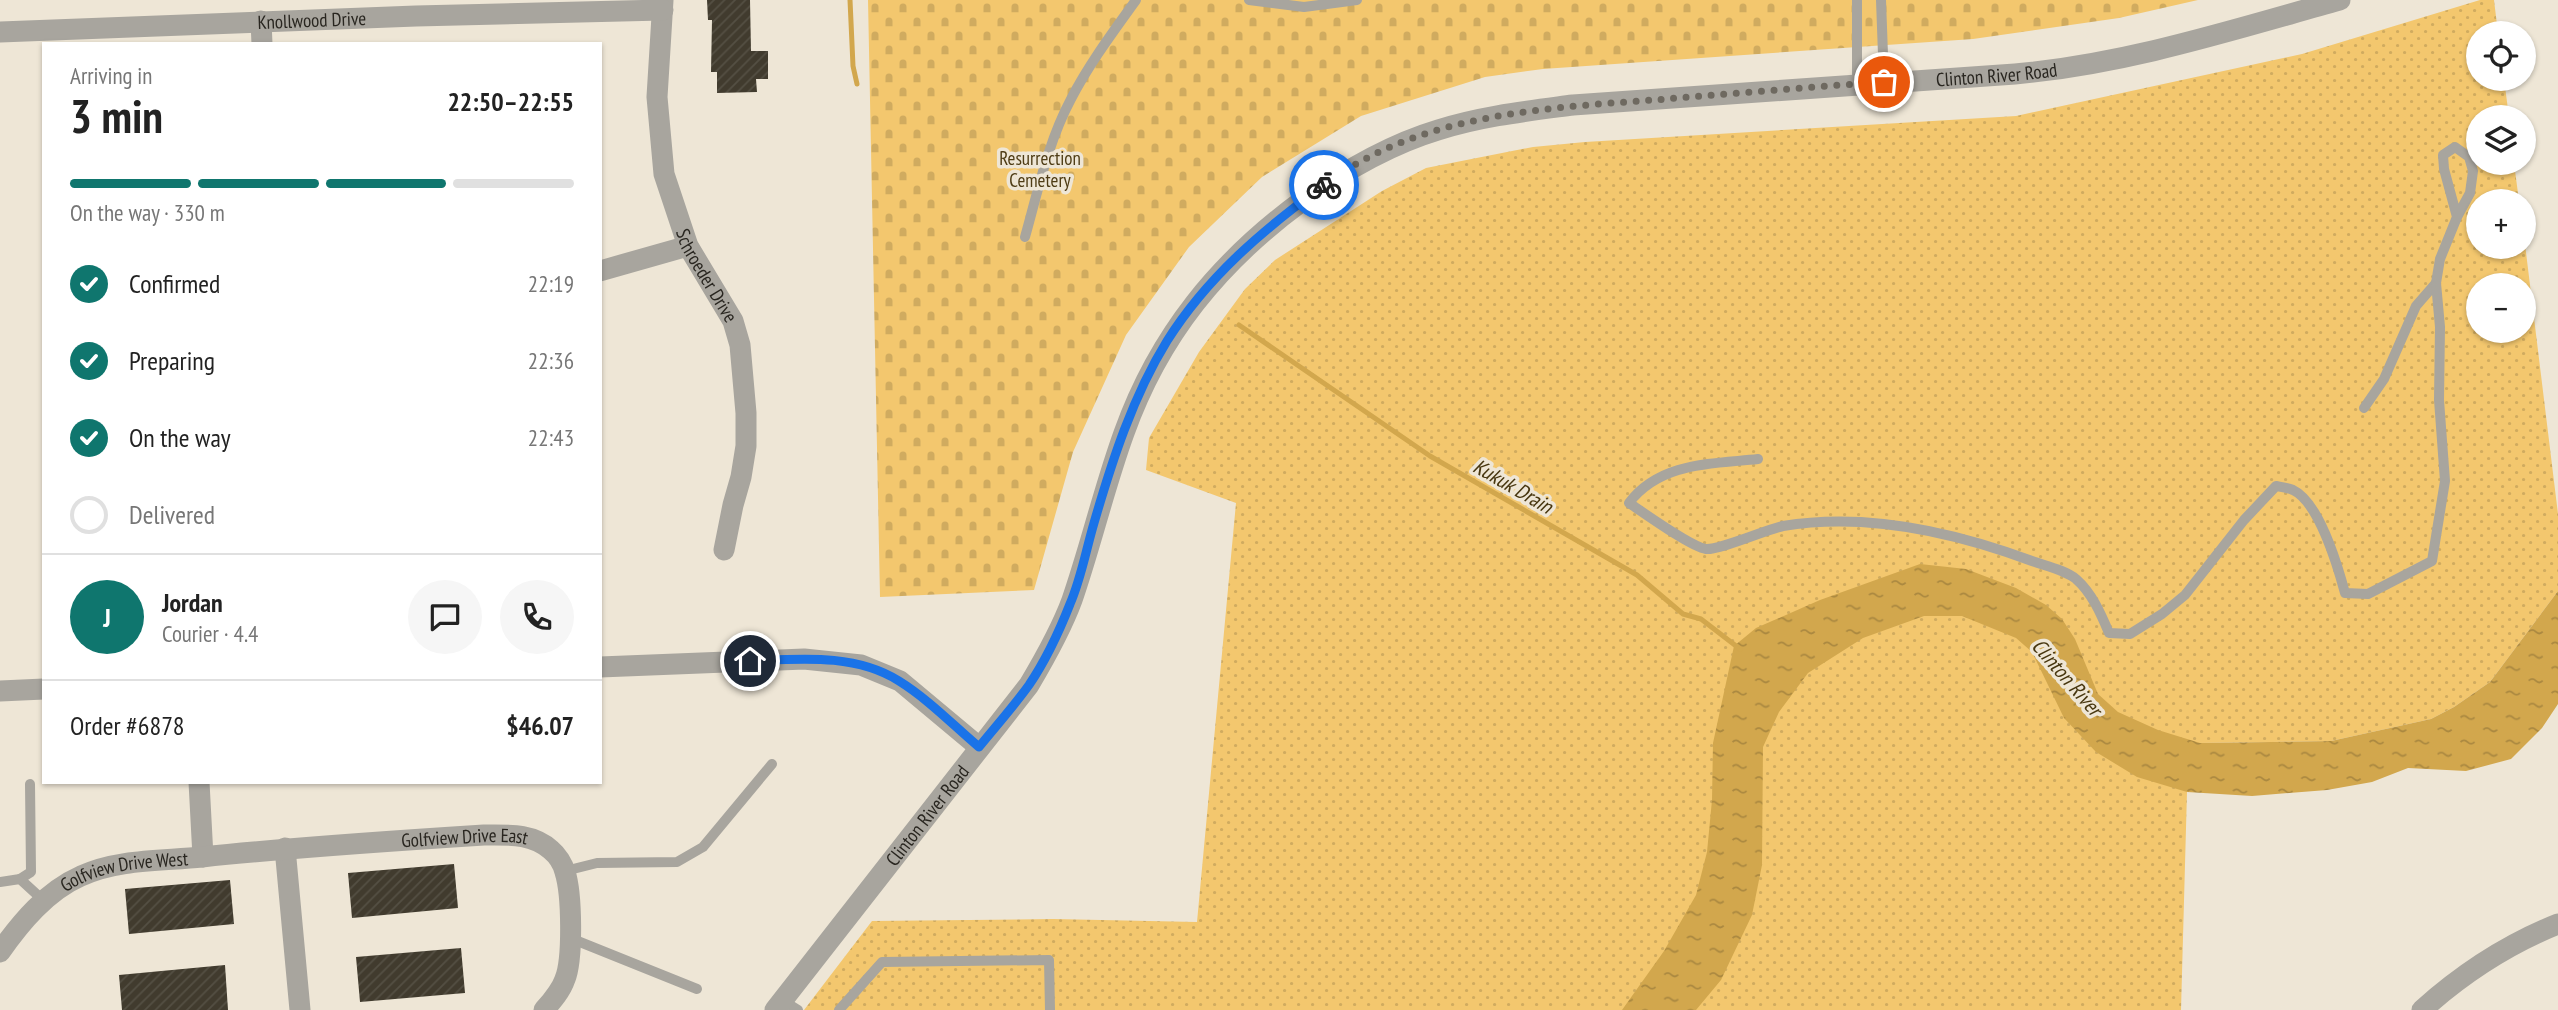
<!DOCTYPE html>
<meta charset="utf-8">
<style>
:root{--surface:#fff;--page:#f6f6f6;--text:#222;--muted:#767676;--line:#e0e0e0;--accent:#0f766e}
body{margin:0;font-family:"PT Sans Narrow",sans-serif;background:var(--page);color:var(--text);height:100vh;display:flex;flex-direction:column;font-size:26px;white-space:nowrap}
*{box-sizing:border-box;margin:0}
p{font-size:23px;color:var(--muted)}
.icon{flex:none;width:38px;height:38px;fill:none;stroke:currentColor;stroke-width:2;stroke-linecap:round;stroke-linejoin:round}
.map{position:relative;flex:1;overflow:hidden}
.panel{position:absolute;left:42px;top:42px;width:560px;height:742px;display:flex;flex-direction:column;background:var(--surface);border-radius:0px;box-shadow:0 2px 5px #0004}
.panel>*{flex:none}
.tools{position:absolute;left:2466px;top:21px;display:grid;gap:14px}
.tools a{display:grid;place-items:center;width:70px;height:70px;border-radius:50%;background:var(--surface);box-shadow:0 2px 5px #0004;font-size:35px}
.pin{position:absolute;display:grid;place-items:center;width:60px;height:60px;color:#fff;margin:-30px;border:4px solid #fff;border-radius:50%;box-shadow:0 2px 7px #0007}
.courier{position:absolute;display:grid;place-items:center;width:70px;height:70px;margin:-35px;border:5px solid #1a73e8;border-radius:50%;background:#fff;color:#222;box-shadow:0 2px 9px #0007}
.overview em{font-style:normal;font-weight:700}
.overview div{display:flex;flex-direction:column-reverse}
.overview{display:flex;align-items:center;justify-content:space-between;height:119px;padding:0 28px}
h1{font-size:46px;font-weight:700;line-height:52px}
.bar{display:grid;grid-template-columns:repeat(4,1fr);gap:10px 7px;align-content:center;height:84px;padding:0 28px}
.bar i{height:9px;border-radius:5px;background:var(--line)}
.bar .current{background:var(--accent)}
.bar p{grid-column:span 4}
.line{display:flex;align-items:center;gap:18px;padding:0 28px;border-top:2px solid var(--line)}
.line div{flex:1}
.round{display:grid;place-items:center;flex:none;width:74px;height:74px;border-radius:37px;background:var(--page)}
ol{padding:0 28px;list-style:none}
li{display:flex;align-items:center;gap:21px;height:77px}
li p{margin-inline-start:auto}
li .icon{padding:7px;border-radius:50%;background:var(--accent);color:#fff;stroke-width:4}
li:last-child{color:var(--muted)}
li i{width:38px;height:38px;border:4px solid var(--line);border-radius:50%}
.map>svg:first-child{display:block}
.grass{fill:url(#grass-dots);fill-rule:evenodd}
.cemetery{fill:url(#cemetery-stones)}
.water{fill:url(#water-ripples)}
.lines{fill:none;stroke-linecap:round;stroke-linejoin:round}
.stream{stroke:#d2a74d;stroke-width:5}
.building{fill:url(#building-hatch)}
.service{stroke:#a8a59e;stroke-width:10}
.minor{stroke:#a8a59e;stroke-width:21}
.tertiary{stroke:#a8a59e;stroke-width:21}
.done{stroke:#6e6960;stroke-width:7;stroke-dasharray:0 12.6}
.route{stroke:#1a73e8;stroke-width:9}
.labels{text-anchor:middle;dominant-baseline:central;stroke-width:7;stroke-linejoin:round;paint-order:stroke}
.street-label{font-size:19px;fill:#292620;stroke:#eee6d6}
.park-label{font-size:19px;fill:#4e3c15;stroke:#eee6d6}
.water-label{font-size:21px;font-style:italic;fill:#47360f;stroke:#eee6d6}
</style>
<div class="map">
<svg width="2558" height="1010" viewBox="0 0 2558 1010">
<defs>
<pattern id="grass-dots" width="8" height="8" patternUnits="userSpaceOnUse" patternTransform="scale(1.75)"><rect width="8" height="8" fill="#f3c76e"/><path d="M2 2h.1M6 6h.1" fill="none" stroke="#d0ab5f" stroke-width="1.8" stroke-linecap="round"/></pattern>
<pattern id="cemetery-stones" width="16" height="16" patternUnits="userSpaceOnUse" patternTransform="scale(1.75)"><rect width="16" height="16" fill="#f3c76e"/><path d="M2 7V4a2 2 0 0 1 4 0v3zM10 15v-3a2 2 0 0 1 4 0v3z" fill="#d0ab5f"/></pattern>
<pattern id="water-ripples" width="26" height="14" patternUnits="userSpaceOnUse" patternTransform="scale(1.75)"><rect width="26" height="14" fill="#d2a74d"/><path d="M2 4q2-2 4 0t4 0M15 11q2-2 4 0t4 0" fill="none" stroke="#aa8840"/></pattern>
<pattern id="building-hatch" width="6" height="6" patternUnits="userSpaceOnUse" patternTransform="scale(1.75)"><rect width="6" height="6" fill="#413b2e"/><path d="M-1 1l2-2M0 6l6-6M5 7l2-2" fill="none" stroke="#544f43"/></pattern>
</defs>
<rect width="100%" height="100%" fill="#eee6d6"/>
<!-- grass -->
<path class="grass" d="M2480,0H2494L2498,33H2478V79H2504L2509,117H2478V163H2514L2519,201H2478V247H2524V236L2558,514V591L2490,682L2454,707L2431,719L2331,741L2200,743L2187,792L2181,1010H804L872,921L1053,919L1197,922L1236,503L1146,470L1149,438L1199,352L1245,289L1275,260L1382,191L1426,168L1533,147L1585,142L2016,116L2302,54ZM2478,285H2524V331H2478Z"/>
<!-- cemetery -->
<polygon class="cemetery" points="868,0 2198,0 2119,18 1973,39 1543,69 1485,77 1361,116 1262,177 1189,247 1126,335 1073,452 1034,590 880,597"/>
<!-- water -->
<polygon class="water" points="1920,564 1966,569 2016,588 2046,605 2062,619 2075,639 2098,694 2118,712 2158,730 2200,743 2331,741 2431,719 2454,707 2490,682 2558,591 2558,704 2542,728 2511,759 2466,771 2408,768 2372,782 2327,790 2252,796 2187,792 2137,777 2096,752 2064,718 2032,652 2016,638 1962,616 1924,616 1863,638 1808,673 1779,712 1763,747 1762,865 1752,915 1721,980 1696,1010 1622,1010 1664,951 1696,895 1707,852 1712,800 1713,743 1734,646 1756,628 1820,600"/>
<g class="lines">
<!-- stream -->
<g class="stream">
<polyline points="850,0 853,66 857,84"/>
<polyline points="1239,325 1430,456 1637,575 1683,614 1701,619 1740,649"/>
</g>
</g>
<!-- building -->
<g class="building">
<polygon points="707,0 750,0 751,51 768,51 768,79 756,79 757,92 717,93 717,72 711,72 712,20 708,20"/>
<polygon points="454,864 458,908 352,918 348,873"/>
<polygon points="230,880 234,924 129,934 125,889"/>
<polygon points="461,948 465,993 360,1002 356,957"/>
<polygon points="225,965 228,1010 122,1010 119,975"/>
</g>
<g class="lines">
<!-- service -->
<g class="service">
<polyline points="1249,0 1304,7 1357,0"/>
<polyline points="1857,0 1857,84"/>
<polyline points="1881,0 1884,82"/>
<path d="M1025,237C1038,191 1048,142 1071,99C1089,64 1113,32 1136,0"/>
<polyline points="2364,408 2384,379 2416,306 2436,283"/>
<path d="M1758,459C1712,464 1660,462 1629,503C1644,513 1691,547 1706,549C1720,550 1765,530 1783,526C1866,512 1954,532 2032,561C2046,566 2065,570 2076,579C2092,593 2101,614 2109,633L2130,634L2162,614L2185,595L2244,520L2276,486C2281,487 2288,488 2293,490C2319,502 2338,567 2345,593L2368,594L2432,561L2445,481L2439,400L2440,327L2436,283L2440,259L2457,217L2470,193L2473,171L2469,157L2455,147L2443,155L2444,169L2457,217"/>
<polyline points="565,871 597,863 677,862 703,847 772,764"/>
<polyline points="20,879 31,872 30,784"/>
<polyline points="0,882 20,879 44,901"/>
<polyline points="570,938 697,989"/>
<polyline points="782,1000 798,1010"/>
<polyline points="839,1010 882,962 1049,960 1050,1010"/>
</g>
<!-- minor -->
<g class="minor">
<path id="s1" d="M663,0L657,97L664,174L688,246L733,321L740,345L746,413V446L741,477L733,505L724,550"/>
<polyline points="261,21 262,44"/>
<path id="s2" d="M0,32L416,16L663,10"/>
<polyline points="600,271 688,246"/>
<polyline points="600,667 804,659 861,665 900,681 979,747"/>
<polyline points="0,691 44,689"/>
<polyline points="199,782 203,857"/>
<polyline points="285,848 300,1010"/>
<path id="s3" d="M0,952C21,922 47,891 81,876C117,859 162,861 202,857C296,847 390,841 484,835C508,835 532,833 551,850C557,855 563,864 565,872C572,894 573,959 565,979C561,991 552,1001 544,1010"/>
<path d="M2422,1010C2462,974 2508,944 2558,924"/>
</g>
<!-- tertiary -->
<path class="tertiary" id="s4" d="M775,1010L1029,685C1045,658 1061,630 1072,600C1091,545 1104,488 1124,433C1159,335 1219,262 1302,201C1344,171 1388,145 1438,130C1482,116 1528,111 1573,105L2015,74C2127,64 2232,30 2340,0"/>
</g>
<g class="lines">
<!-- done -->
<path class="done" d="M1324,185C1422,112 1549,108 1666,99C1738,93 1811,87 1884,82"/>
<!-- route -->
<path class="route" d="M750,661C799,659 855,653 899,681C928,699 953,725 979,747C996,726 1014,706 1029,685C1046,660 1059,632 1070,604C1081,579 1086,550 1094,523C1112,461 1133,396 1167,341C1208,276 1263,230 1324,185"/>
</g>
<g class="labels">
<!-- street labels -->
<g class="street-label">
<text stroke="none"><textPath href="#s2" startOffset="312">Knollwood Drive</textPath></text>
<text stroke="none"><textPath href="#s4" startOffset="1696">Clinton River Road</textPath></text>
<text stroke="none"><textPath href="#s1" startOffset="285">Schroeder Drive</textPath></text>
<text stroke="none"><textPath href="#s4" startOffset="247">Clinton River Road</textPath></text>
<text stroke="none"><textPath href="#s3" startOffset="499">Golfview Drive East</textPath></text>
<text stroke="none"><textPath href="#s3" startOffset="156">Golfview Drive West</textPath></text>
</g>
<!-- park labels -->
<g class="park-label">
<text x="1040" y="158">Resurrection<tspan x="1040" dy="22">Cemetery</tspan></text>
</g>
<!-- water labels -->
<g class="water-label">
<text transform="translate(1513 486) rotate(30)">Kukuk Drain</text>
<text transform="translate(2067 677) rotate(49)">Clinton River</text>
</g>
</g>
</svg>
<div class="tools">
<a><svg class="icon" aria-label="locate" viewBox="0 0 24 24"><circle cx="12" cy="12" r="6"/><path d="M12 2v4M12 18v4M2 12h4M18 12h4"/></svg></a>
<a><svg class="icon" aria-label="layers" viewBox="0 0 24 24"><path d="M12 4l9 5-9 5-9-5zM3 14l9 5 9-5"/></svg></a>
<a>+</a>
<a>−</a>
</div>
<div class="pin" style="left:1884px;top:82px;background:#ea580c"><svg class="icon" aria-label="bag" viewBox="0 0 24 24"><path d="M5 8h14l-1 12H6zM9 8a3 3 0 0 1 6 0"/></svg></div>
<div class="pin" style="left:750px;top:661px;background:#1f2937"><svg class="icon" aria-label="home" viewBox="0 0 24 24"><path d="M3 11l9-7 9 7M6 9v11h12V9"/></svg></div>
<div class="courier" style="left:1324px;top:185px"><svg class="icon" aria-label="bike" viewBox="0 0 24 24"><circle cx="6" cy="16" r="4"/><circle cx="18" cy="16" r="4"/><path d="M6 16l4-8h5l3 8M10 8l3 8H6M13 5h3"/></svg></div>
<section class="panel">
<div class="overview"><div><h1>3 min</h1><p>Arriving in</p></div><em>22:50–22:55</em></div>
<div class="bar"><i class="current"></i><i class="current"></i><i class="current"></i><i></i><p>On the way · 330 m</p></div>
<ol>
<li><svg class="icon" aria-label="check" viewBox="0 0 24 24"><path d="M5 12l5 5 9-10"/></svg>Confirmed<p>22:19</p></li>
<li><svg class="icon" aria-label="check" viewBox="0 0 24 24"><path d="M5 12l5 5 9-10"/></svg>Preparing<p>22:36</p></li>
<li><svg class="icon" aria-label="check" viewBox="0 0 24 24"><path d="M5 12l5 5 9-10"/></svg>On the way<p>22:43</p></li>
<li><i></i>Delivered</li>
</ol>
<div class="line" style="height:126px"><b class="round" style="background:var(--accent);color:#fff">J</b><div><b>Jordan</b><p>Courier · 4.4</p></div><a class="round"><svg class="icon" aria-label="chat" viewBox="0 0 24 24"><path d="M4 5h16v11H9l-5 4z"/></svg></a><a class="round"><svg class="icon" aria-label="phone" viewBox="0 0 24 24"><path d="M5 4h4l2 5-3 2q2 4 5 5l2-3 5 2v4C11 20 4 13 5 4z"/></svg></a></div>
<div class="line" style="height:91px"><div>Order #6878</div><b>$46.07</b></div>
</section>
</div>
